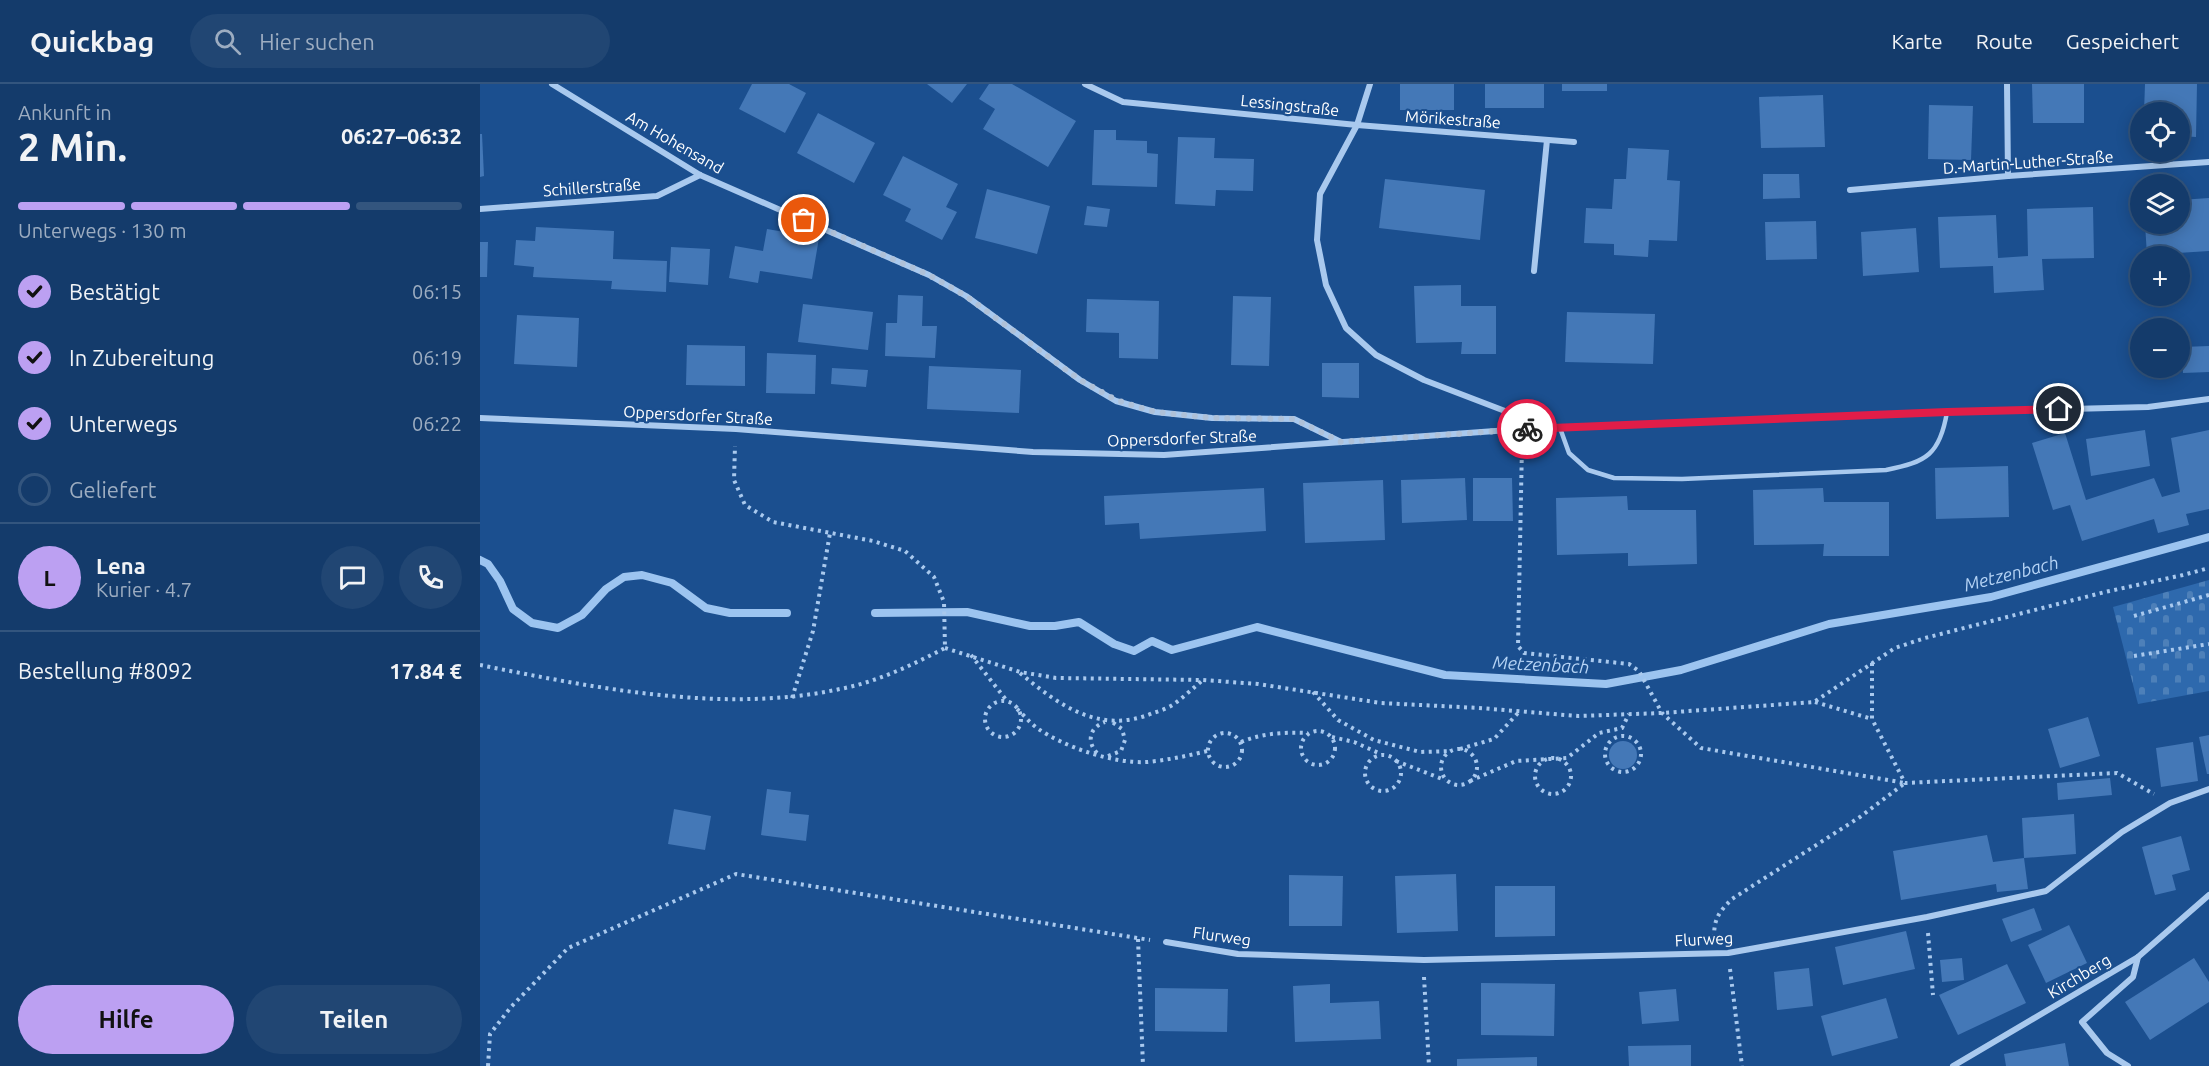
<!DOCTYPE html>
<html lang="de">
<meta charset="utf-8">
<style>
:root{--surface:#143b6b;--page:#214673;--text:#f1f3f6;--muted:#9dadc1;--line:#33557e;--accent:#bca0f2}
body{margin:0;font-family:Ubuntu,sans-serif;background:var(--page);color:var(--text);height:100vh;display:flex;flex-direction:column;font-size:22px;white-space:nowrap}
*{box-sizing:border-box;margin:0}
p{font-size:20px;color:var(--muted)}
.icon{flex:none;width:33px;height:33px;fill:none;stroke:currentColor;stroke-width:2;stroke-linecap:round;stroke-linejoin:round}
.map{position:relative;flex:1;overflow:hidden}
.side{display:flex;flex-direction:column;background:var(--surface);width:480px}
.side>*{flex:none}
.controls{position:absolute;left:1650px;top:18px;display:grid;gap:12px}
.controls a{display:grid;place-items:center;width:60px;height:60px;border-radius:50%;background:var(--surface);box-shadow:0 3px 15px #0003,0 0 0 2px var(--line);font-size:30px}
.pin{position:absolute;display:grid;place-items:center;width:51px;height:51px;color:#fff;margin:-26px;border:3px solid #fff;border-radius:50%;box-shadow:0 2px 6px #0007}
.courier{position:absolute;display:grid;place-items:center;width:60px;height:60px;margin:-30px;border:4px solid #e11d48;border-radius:50%;background:#fff;color:#222;box-shadow:0 2px 8px #0007}
.head em{font-style:normal;font-weight:700}
.head div{display:flex;flex-direction:column-reverse}
.head{display:flex;align-items:center;justify-content:space-between;height:102px;padding:0 18px}
h1{font-size:39px;font-weight:700;line-height:45px}
.bar{display:grid;grid-template-columns:repeat(4,1fr);gap:9px 6px;align-content:center;height:72px;padding:0 18px}
.bar i{height:8px;border-radius:4px;background:var(--line)}
.bar .current{background:var(--accent)}
.bar p{grid-column:span 4}
.line{display:flex;align-items:center;gap:15px;padding:0 18px;border-top:2px solid var(--line)}
.line div{flex:1}
.round{display:grid;place-items:center;flex:none;width:63px;height:63px;border-radius:32px;background:var(--page)}
ol{padding:0 18px;list-style:none}
li{display:flex;align-items:center;gap:18px;height:66px}
li p{margin-inline-start:auto}
li .icon{padding:6px;border-radius:50%;background:var(--accent);color:#111;stroke-width:4}
li:last-child{color:var(--muted)}
li i{width:33px;height:33px;border:3px solid var(--line);border-radius:50%}
.action{display:flex;gap:12px;margin-top:auto;padding:12px 18px}
.action a{flex:1;height:69px;border-radius:36px;background:var(--accent);color:#111;font-size:24px;font-weight:700;line-height:69px;text-align:center}
.action a+a{background:var(--page);color:var(--text)}
header{display:flex;align-items:center;gap:36px;box-sizing:border-box;height:84px;padding:0 30px;background:var(--surface);border-bottom:2px solid var(--line)}
header strong{font-size:28px}
nav{display:flex;gap:33px;margin-inline-start:auto;font-size:21px}
.search{width:420px;height:54px;background:var(--page);display:flex;align-items:center;gap:15px;box-sizing:border-box;padding:0 21px;border-radius:33px;color:var(--muted);font-size:22px}
main{display:flex;flex:1;min-height:0}
.map>svg:first-child{display:block}
.cemetery{fill:url(#cemetery-stones)}
.lines{fill:none;stroke-linecap:round;stroke-linejoin:round}
.stream{stroke:#9cc4f0;stroke-width:8}
.building{fill:#4478b7}
.path{stroke:#a9c9ee;stroke-width:4;stroke-dasharray:3 4.5;stroke-linecap:butt}
.lane{stroke:#a9c9ee;stroke-width:4.5}
.street{stroke:#a9c9ee;stroke-width:6}
.done{stroke:#afc1d8;stroke-width:6;stroke-dasharray:0 10.8}
.route{stroke:#e11d48;stroke-width:8}
.labels{text-anchor:middle;dominant-baseline:central;stroke-width:4.5;stroke-linejoin:round;paint-order:stroke}
.street-label{font-size:16px;fill:#fff;stroke:#1b4f8f}
.water-label{font-size:18px;font-style:italic;fill:#b5d3f5;stroke:#1b4f8f}
</style>
<header>
<strong>Quickbag</strong>
<div class="search"><svg class="icon" aria-label="search" viewBox="0 0 24 24"><circle cx="10" cy="10" r="6"/><path d="M15 15l6 6"/></svg>Hier suchen</div>
<nav><a>Karte</a><a>Route</a><a>Gespeichert</a></nav>
</header>
<main>
<section class="side">
<div class="head"><div><h1>2 Min.</h1><p>Ankunft in</p></div><em>06:27–06:32</em></div>
<div class="bar"><i class="current"></i><i class="current"></i><i class="current"></i><i></i><p>Unterwegs · 130 m</p></div>
<ol>
<li><svg class="icon" aria-label="check" viewBox="0 0 24 24"><path d="M5 12l5 5 9-10"/></svg>Bestätigt<p>06:15</p></li>
<li><svg class="icon" aria-label="check" viewBox="0 0 24 24"><path d="M5 12l5 5 9-10"/></svg>In Zubereitung<p>06:19</p></li>
<li><svg class="icon" aria-label="check" viewBox="0 0 24 24"><path d="M5 12l5 5 9-10"/></svg>Unterwegs<p>06:22</p></li>
<li><i></i>Geliefert</li>
</ol>
<div class="line" style="height:108px"><b class="round" style="background:var(--accent);color:#111">L</b><div><b>Lena</b><p>Kurier · 4.7</p></div><a class="round"><svg class="icon" aria-label="chat" viewBox="0 0 24 24"><path d="M4 5h16v11H9l-5 4z"/></svg></a><a class="round"><svg class="icon" aria-label="phone" viewBox="0 0 24 24"><path d="M5 4h4l2 5-3 2q2 4 5 5l2-3 5 2v4C11 20 4 13 5 4z"/></svg></a></div>
<div class="line" style="height:78px"><div>Bestellung #8092</div><b>17.84 €</b></div>
<div class="action"><a>Hilfe</a><a>Teilen</a></div>
</section>
<div class="map">
<svg width="1729" height="982" viewBox="0 0 1729 982">
<defs>
<pattern id="cemetery-stones" width="16" height="16" patternUnits="userSpaceOnUse" patternTransform="scale(1.5)"><rect width="16" height="16" fill="#2e69ad"/><path d="M2 7V4a2 2 0 0 1 4 0v3zM10 15v-3a2 2 0 0 1 4 0v3z" fill="#4d80b9"/></pattern>
</defs>
<rect width="100%" height="100%" fill="#1b4f8f"/>
<!-- cemetery -->
<polygon class="cemetery" points="1729,496 1729,607 1658,620 1633,523"/>
<g class="lines">
<!-- stream -->
<g class="stream">
<polyline points="0,476 8,480 20,497 33,525 52,539 78,544 102,531 126,505 144,493 162,491 192,499 226,524 250,529 307,529"/>
<polyline points="395,529 487,528 550,542 575,542 599,538 634,560 654,567 672,557 692,566 777,543 965,591 1126,600 1201,586 1349,540 1511,513 1729,453"/>
</g>
</g>
<!-- building -->
<g class="building">
<polygon points="272,0 309,0 326,9 305,49 259,25"/>
<polygon points="447,0 487,0 472,19"/>
<polygon points="509,0 532,0 596,37 568,83 503,45 515,25 499,15"/>
<rect x="920" y="0" width="54" height="26"/>
<rect x="1005" y="0" width="59" height="24"/>
<rect x="1082" y="0" width="45" height="7"/>
<polygon points="1552,0 1604,0 1604,39 1553,39"/>
<polygon points="1665,0 1717,0 1716,53 1700,52 1700,28 1664,28"/>
<polygon points="1343,11 1345,63 1281,64 1279,13"/>
<polygon points="1449,21 1493,22 1491,76 1448,75"/>
<polygon points="338,29 395,59 374,99 317,69"/>
<polygon points="614,46 636,46 636,56 667,57 667,69 678,70 677,103 612,101"/>
<polygon points="0,50 2,50 4,92 0,93"/>
<polygon points="698,53 735,54 734,74 774,75 773,107 736,106 735,122 695,120"/>
<polygon points="1148,64 1189,66 1187,96 1200,97 1197,157 1169,156 1168,173 1134,171 1134,160 1104,159 1106,124 1132,125 1134,95 1146,95"/>
<polygon points="423,72 478,100 466,123 477,128 462,156 425,137 431,125 403,111"/>
<polygon points="1283,90 1319,90 1320,114 1283,115"/>
<polygon points="905,95 1005,106 1000,156 899,144"/>
<polygon points="507,105 570,122 557,170 495,154"/>
<polygon points="1729,114 1729,167 1667,171 1665,140 1700,140 1700,116"/>
<polygon points="607,122 630,125 627,143 604,141"/>
<polygon points="1613,123 1614,174 1562,175 1564,206 1514,209 1513,182 1460,184 1458,133 1516,131 1518,174 1548,172 1547,125"/>
<polygon points="1336,137 1337,175 1286,176 1285,138"/>
<polygon points="56,143 134,147 133,175 187,177 186,208 131,205 132,197 53,193 54,183 34,181 36,156 55,157"/>
<polygon points="1436,144 1439,188 1383,192 1381,148"/>
<polygon points="287,145 339,154 332,195 280,187 278,199 249,194 255,162 283,167"/>
<polygon points="0,158 8,158 7,193 0,193"/>
<polygon points="191,163 230,165 228,201 189,198"/>
<polygon points="981,201 981,222 1016,222 1016,270 981,270 982,258 936,259 934,202"/>
<polygon points="418,211 443,212 442,242 457,242 455,274 405,272 406,239 417,239"/>
<polygon points="753,212 791,213 789,282 751,281"/>
<polygon points="607,215 679,217 678,275 639,274 639,249 606,248"/>
<polygon points="323,220 393,228 388,266 318,258"/>
<polygon points="1087,228 1175,230 1173,280 1085,278"/>
<polygon points="37,231 99,234 97,283 34,280"/>
<polygon points="207,261 265,262 265,302 206,301"/>
<polygon points="1729,262 1729,288 1703,289 1702,263"/>
<polygon points="287,269 336,271 335,310 286,309"/>
<polygon points="842,279 879,279 879,314 842,313"/>
<polygon points="449,282 541,286 539,329 447,325"/>
<polygon points="352,284 388,286 386,303 351,300"/>
<polygon points="1665,346 1670,382 1611,392 1606,355"/>
<polygon points="1729,346 1729,425 1706,430 1709,441 1678,449 1674,435 1602,457 1590,421 1573,426 1552,359 1585,349 1606,416 1674,394 1682,413 1700,408 1691,354"/>
<polygon points="1528,382 1529,433 1456,435 1455,384"/>
<polygon points="985,394 987,436 922,439 921,396"/>
<polygon points="993,394 1032,394 1033,437 993,437"/>
<polygon points="903,396 905,456 825,459 823,399"/>
<polygon points="784,404 786,447 660,455 659,439 625,441 624,412"/>
<polygon points="1343,404 1344,418 1409,418 1409,472 1343,472 1344,460 1274,461 1273,406"/>
<polygon points="1147,412 1148,426 1216,426 1217,480 1148,482 1148,469 1077,471 1076,414"/>
<polygon points="1608,633 1620,672 1580,684 1568,645"/>
<polygon points="1729,651 1729,690 1727,690 1719,653"/>
<circle cx="1143" cy="671" r="14"/>
<polygon points="1713,658 1718,697 1681,703 1676,664"/>
<polygon points="1630,694 1632,711 1578,716 1577,699"/>
<polygon points="287,705 311,708 309,729 329,731 326,757 281,751"/>
<polygon points="194,725 231,732 225,766 188,760"/>
<polygon points="1594,730 1596,770 1544,774 1548,805 1517,808 1516,800 1421,816 1413,767 1507,751 1513,778 1544,774 1542,734"/>
<polygon points="1701,752 1710,786 1692,791 1696,806 1675,811 1662,763"/>
<polygon points="976,790 978,847 917,849 915,792"/>
<polygon points="809,791 863,792 862,842 809,842"/>
<polygon points="1015,802 1075,802 1075,852 1015,853"/>
<polygon points="1554,824 1562,846 1531,858 1522,835"/>
<polygon points="1589,841 1607,879 1566,899 1548,861"/>
<polygon points="1426,847 1435,885 1363,901 1355,863"/>
<polygon points="1482,874 1484,896 1462,898 1460,876"/>
<polygon points="1714,874 1729,898 1729,918 1670,956 1645,918"/>
<polygon points="1527,880 1546,919 1478,951 1459,911"/>
<polygon points="1329,884 1333,922 1297,926 1294,888"/>
<polygon points="1001,899 1075,900 1074,952 1001,951"/>
<polygon points="850,900 850,919 899,917 901,955 815,958 813,902"/>
<polygon points="675,904 748,905 747,948 675,947"/>
<polygon points="1196,905 1199,937 1162,940 1159,908"/>
<polygon points="1406,914 1418,954 1352,972 1341,932"/>
<polygon points="1585,959 1589,982 1526,982 1524,970"/>
<polygon points="1211,961 1211,982 1149,982 1148,962"/>
<polygon points="1057,973 1057,982 977,982 977,975"/>
</g>
<g class="lines">
<!-- path -->
<g class="path">
<polyline points="1042,361 1038,562 1044,569 1149,580 1159,587 1182,629 1221,664 1425,699"/>
<polyline points="1654,532 1729,511"/>
<polyline points="465,564 540,588 576,594 723,596 778,600 901,619 999,624 1098,632 1182,629 1334,618 1415,564 1445,554 1625,508 1703,491 1729,484"/>
<polyline points="491,571 527,617"/>
<polyline points="1654,572 1729,560"/>
<polyline points="1392,579 1392,635 1425,699 1637,689 1674,710"/>
<path d="M0,581C115,604 244,630 360,605C397,598 432,581 465,564L464,518L454,493L425,467L393,457L293,438L265,421L254,396L255,362"/>
<path d="M540,589C580,622 620,651 673,629C680,627 688,624 694,620C704,613 713,604 723,596"/>
<polyline points="833,608 858,636 894,656 940,668 972,667"/>
<polyline points="312,614 333,547 350,449"/>
<circle cx="523" cy="635" r="18"/>
<polyline points="1335,618 1392,635"/>
<path d="M537,625C544,631 550,639 557,644C584,663 634,680 667,678C688,676 707,672 727,667"/>
<circle cx="838" cy="664" r="17"/>
<circle cx="745" cy="666" r="17"/>
<circle cx="1143" cy="670" r="18"/>
<polyline points="852,653 874,658 901,670"/>
<path d="M761,658C783,649 804,648 828,649"/>
<polyline points="980,665 1014,655 1038,629"/>
<circle cx="979" cy="683" r="18"/>
<path d="M617,669C606,657 610,643 625,638"/>
<circle cx="903" cy="689" r="18"/>
<polyline points="628,672 641,667 645,656 642,645 632,638"/>
<circle cx="1073" cy="692" r="18"/>
<polyline points="916,677 965,696"/>
<polyline points="990,697 1036,677 1087,674 1119,649 1142,644 1149,630"/>
<polyline points="1448,849 1453,911"/>
<path d="M1234,854C1234,835 1238,829 1252,815L1380,733L1425,699"/>
<polyline points="658,855 663,982"/>
<polyline points="1250,885 1262,982"/>
<polyline points="944,893 949,982"/>
<polyline points="8,982 10,950 31,923 88,864 256,790 670,856"/>
</g>
<!-- lane -->
<path class="lane" d="M1080,344L1089,369L1108,386L1134,394L1202,395L1406,386C1447,378 1460,370 1467,328"/>
<!-- street -->
<g class="street">
<polyline points="72,0 220,91 449,191 486,212 600,296 636,317 675,328 732,334 814,335 861,358"/>
<polyline points="605,0 643,18 877,41 1094,58"/>
<polyline points="890,0 877,41 840,110 837,156 846,201 866,244 896,271 944,296 1038,332 1043,345"/>
<polyline points="1527,0 1528,92"/>
<polyline points="1370,106 1528,92 1729,78"/>
<polyline points="0,125 177,112 220,91"/>
<polyline points="1054,187 1067,56"/>
<polyline points="0,334 256,345 553,368 684,371 1043,345 1467,328 1668,323 1729,315"/>
<polyline points="686,858 758,870 944,876 1248,869 1447,833 1566,807 1642,748 1690,719 1729,705"/>
<polyline points="1473,982 1658,873 1729,811"/>
<polyline points="1648,982 1627,969 1602,938 1653,893 1658,873"/>
</g>
</g>
<g class="lines">
<!-- done -->
<polyline class="done" points="324,136 449,191 486,212 600,296 636,316 675,328 732,334 814,335 861,358 1047,345"/>
<!-- route -->
<polyline class="route" points="1047,345 1467,328 1579,325"/>
</g>
<g class="labels">
<!-- street labels -->
<g class="street-label">
<text transform="translate(810 21) rotate(6)">Lessingstraße</text>
<text transform="translate(973 35) rotate(4)">Mörikestraße</text>
<text transform="translate(195 58) rotate(30)">Am Hohensand</text>
<text transform="translate(1548 78) rotate(-4)">D.-Martin-Luther-Straße</text>
<text transform="translate(112 103) rotate(-4)">Schillerstraße</text>
<text transform="translate(218 331) rotate(3)">Oppersdorfer Straße</text>
<text transform="translate(702 354) rotate(-2)">Oppersdorfer Straße</text>
<text transform="translate(742 852) rotate(8)">Flurweg</text>
<text transform="translate(1224 855) rotate(-3)">Flurweg</text>
<text transform="translate(1599 892) rotate(-31)">Kirchberg</text>
</g>
<!-- water labels -->
<g class="water-label">
<text transform="translate(1531 489) rotate(-14)">Metzenbach</text>
<text transform="translate(1061 580) rotate(3)">Metzenbach</text>
</g>
</g>
</svg>
<div class="controls">
<a><svg class="icon" aria-label="locate" viewBox="0 0 24 24"><circle cx="12" cy="12" r="6"/><path d="M12 2v4M12 18v4M2 12h4M18 12h4"/></svg></a>
<a><svg class="icon" aria-label="layers" viewBox="0 0 24 24"><path d="M12 4l9 5-9 5-9-5zM3 14l9 5 9-5"/></svg></a>
<a>+</a>
<a>−</a>
</div>
<div class="pin" style="left:324px;top:136px;background:#ea580c"><svg class="icon" aria-label="bag" viewBox="0 0 24 24"><path d="M5 8h14l-1 12H6zM9 8a3 3 0 0 1 6 0"/></svg></div>
<div class="pin" style="left:1579px;top:325px;background:#1f2937"><svg class="icon" aria-label="home" viewBox="0 0 24 24"><path d="M3 11l9-7 9 7M6 9v11h12V9"/></svg></div>
<div class="courier" style="left:1047px;top:345px"><svg class="icon" aria-label="bike" viewBox="0 0 24 24"><circle cx="6" cy="16" r="4"/><circle cx="18" cy="16" r="4"/><path d="M6 16l4-8h5l3 8M10 8l3 8H6M13 5h3"/></svg></div>
</div>
</main>
